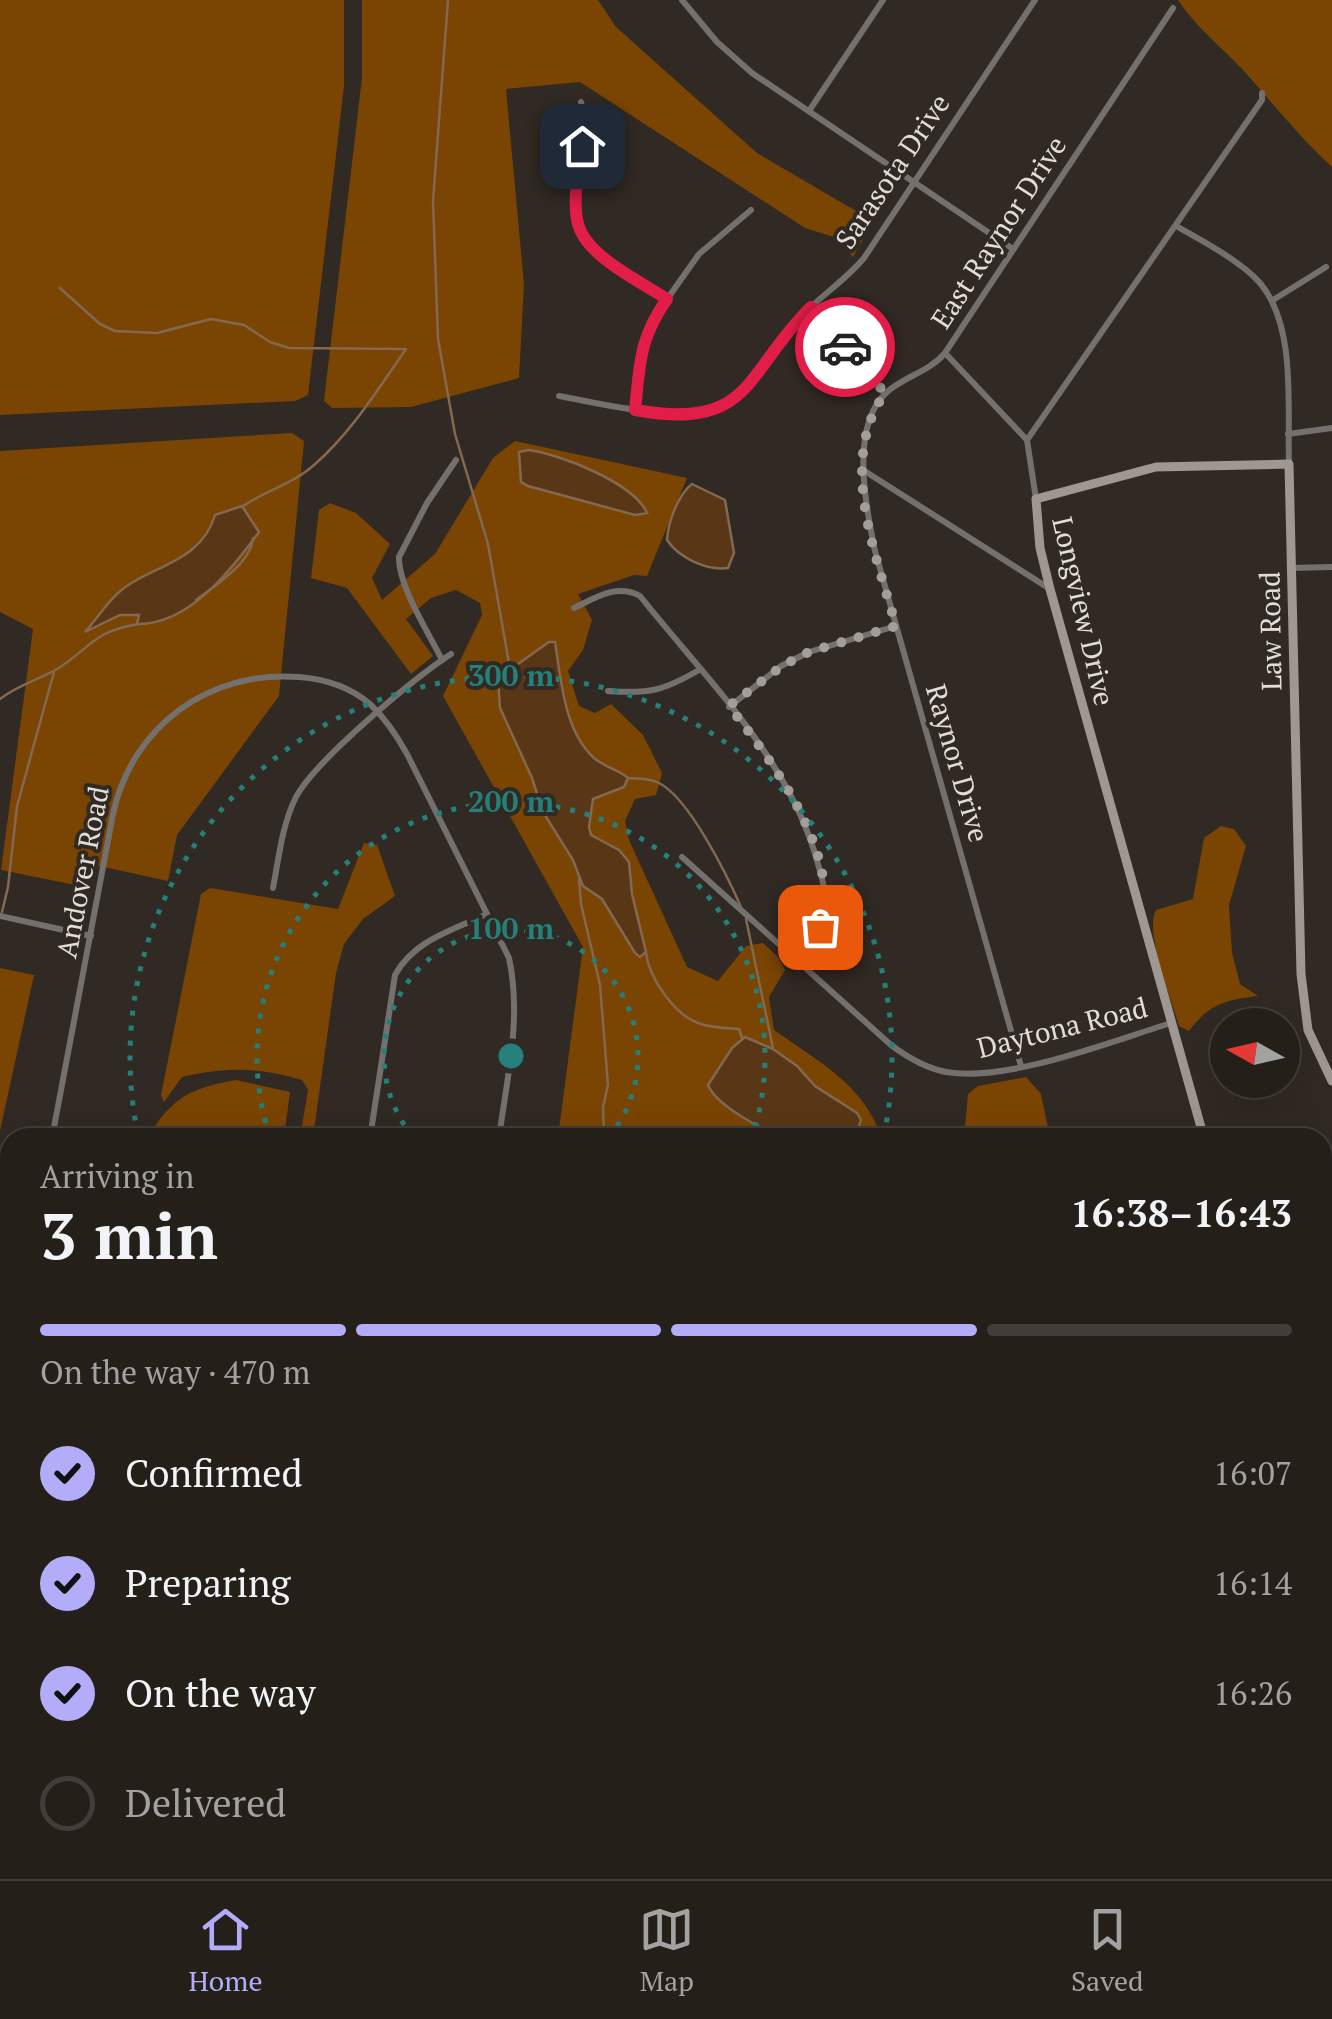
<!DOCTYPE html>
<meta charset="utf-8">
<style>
:root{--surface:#251f1a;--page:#2d2723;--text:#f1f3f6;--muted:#a3a2a2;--line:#423d39;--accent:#b3adf9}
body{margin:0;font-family:"PT Serif",serif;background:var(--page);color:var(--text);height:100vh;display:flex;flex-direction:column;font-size:38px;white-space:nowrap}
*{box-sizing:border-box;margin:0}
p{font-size:32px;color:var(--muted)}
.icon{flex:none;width:55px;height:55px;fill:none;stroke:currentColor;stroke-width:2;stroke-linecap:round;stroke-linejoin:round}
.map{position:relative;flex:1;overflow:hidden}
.panel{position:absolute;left:0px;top:1128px;width:1332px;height:752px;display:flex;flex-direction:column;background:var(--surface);border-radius:30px 30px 0 0;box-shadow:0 10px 40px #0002,0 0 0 2px var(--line)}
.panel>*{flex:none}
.needle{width:65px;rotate:278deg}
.controls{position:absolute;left:1210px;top:1008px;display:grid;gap:20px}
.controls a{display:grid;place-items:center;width:90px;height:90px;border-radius:50%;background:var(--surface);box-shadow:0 10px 40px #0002,0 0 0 2px var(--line);font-size:50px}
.pin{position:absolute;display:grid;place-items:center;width:85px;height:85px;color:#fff;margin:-42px;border-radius:20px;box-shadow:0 5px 15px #0006}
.courier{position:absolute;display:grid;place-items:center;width:100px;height:100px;margin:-50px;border:8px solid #e11d48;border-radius:50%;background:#fff;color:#222;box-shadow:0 2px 12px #0007}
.headline em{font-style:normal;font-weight:700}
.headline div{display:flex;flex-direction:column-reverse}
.headline{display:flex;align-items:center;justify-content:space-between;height:170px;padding:0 40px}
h1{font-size:65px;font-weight:700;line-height:75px}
.bar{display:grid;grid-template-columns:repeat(4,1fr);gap:15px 10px;align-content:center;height:120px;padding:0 40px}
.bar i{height:12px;border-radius:8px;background:var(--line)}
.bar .active{background:var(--accent)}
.bar p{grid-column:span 4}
ol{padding:0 40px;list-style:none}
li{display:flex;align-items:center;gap:30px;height:110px}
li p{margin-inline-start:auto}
li .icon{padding:10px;border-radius:50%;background:var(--accent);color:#111;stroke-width:4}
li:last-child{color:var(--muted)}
li i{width:55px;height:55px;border:5px solid var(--line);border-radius:50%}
.tabs{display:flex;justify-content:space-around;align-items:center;height:140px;border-top:2px solid var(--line);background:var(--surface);font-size:28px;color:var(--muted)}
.tabs a{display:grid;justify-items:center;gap:5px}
.tabs .active{color:var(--accent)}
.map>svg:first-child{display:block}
.green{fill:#7a4403}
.water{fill:#593716;stroke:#826950;stroke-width:2.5}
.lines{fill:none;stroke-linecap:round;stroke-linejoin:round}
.stream{stroke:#826950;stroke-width:2.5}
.street{stroke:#74706d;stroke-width:6}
.secondary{stroke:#9e9792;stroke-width:9}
.primary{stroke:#beb5ae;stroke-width:10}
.done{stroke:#a49e99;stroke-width:10;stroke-dasharray:0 18}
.route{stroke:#e11d48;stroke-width:12}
.ring{fill:none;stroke:#248079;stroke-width:5;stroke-dasharray:5 10}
.labels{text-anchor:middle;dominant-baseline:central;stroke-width:8;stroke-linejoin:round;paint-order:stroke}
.street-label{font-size:28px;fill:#e2ddd8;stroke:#312923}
.centre{fill:#248079;stroke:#312923;stroke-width:5}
.ring-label{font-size:30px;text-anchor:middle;font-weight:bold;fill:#248079;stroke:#312923;stroke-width:8;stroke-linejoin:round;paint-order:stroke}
</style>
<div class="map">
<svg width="1332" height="1879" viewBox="0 0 1332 1879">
<rect width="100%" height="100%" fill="#312923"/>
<!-- green -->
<g class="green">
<polygon points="0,0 344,0 344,86 308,395 295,401 0,415"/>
<polygon points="362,0 598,0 616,27 757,153 873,221 853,257 837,238 805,228 580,82 506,89 524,284 519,378 411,407 332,408 324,401 362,78"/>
<path d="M1178,0H1332V167C1298,136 1273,103 1242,69C1220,46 1196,27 1178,0Z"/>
<polygon points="292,433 304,441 279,696 177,835 168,881 99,866 80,886 1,870 33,629 0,612 0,451"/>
<path d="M515,441L687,478L647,576L634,575L578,594L592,620L583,650L568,671L579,706L595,713L611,704L643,735L662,773L656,795L635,799L625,821L629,840L687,967L718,981L746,946L763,943L778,957L785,970L769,997L774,1030C816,1060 865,1085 881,1137H558L583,947L443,696L482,615L480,603L456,590L431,598L406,619L433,656L411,674L347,588L311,578L319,510L330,503L356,513L390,544L372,578L382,600L435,554L493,458Z"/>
<path d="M1221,826L1234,829L1246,846L1229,905L1232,953L1240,984L1258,996C1225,1000 1209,1004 1189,1031L1179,1026C1172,1000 1144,933 1156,910L1193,899L1204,838Z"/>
<path d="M364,843L377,845L395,896L363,919L344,944L336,973L313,1137H300L308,1090L302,1080C257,1067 228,1067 182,1077L164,1102L161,1095L201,894L210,888L338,909Z"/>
<polygon points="0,968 34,975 0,1131"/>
<polygon points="1026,1077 1041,1094 1050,1137 964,1137 968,1094 978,1086"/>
<path d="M236,1080L290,1092L284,1137H148C172,1097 191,1088 236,1080Z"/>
</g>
<!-- water -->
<g class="water">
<path d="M528,450C560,454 634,483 647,513L635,515L528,486L521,482L519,452Z"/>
<path d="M692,484L725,500L734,553L728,568C707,571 679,558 667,540C668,522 678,495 692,484Z"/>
<path d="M242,506L259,532C231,570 189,625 137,624L139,615H120L85,632C96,620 105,605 117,594C148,565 200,565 215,515Z"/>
<path d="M549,642H555C561,679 564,730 593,757C603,767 618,769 628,778L624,787L593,799L589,827L591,835L619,850L629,862L632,894L646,952L640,957L635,953L602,899L583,886L573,860L543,812L532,778L500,708L498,678Z"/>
<path d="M745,1037L773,1049L797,1066L815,1086L857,1113L861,1120L855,1137C833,1138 805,1142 784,1137C763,1131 716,1105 708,1085L732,1048Z"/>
</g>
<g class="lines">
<!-- stream -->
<g class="stream">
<polyline points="448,0 433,201 438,339 455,434 488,544 510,669"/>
<polyline points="60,288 100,324 115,331 157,333 211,319 244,325 270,342 289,348 404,349"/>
<path d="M242,507C262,492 293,484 314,465C351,433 378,389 406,349"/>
<path d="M196,600C216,585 251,563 253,538"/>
<path d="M0,699C18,685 38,680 57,669C91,648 93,631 139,624"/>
<path d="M628,778C637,779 650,778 659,783C689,798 727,875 741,907"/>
<polyline points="579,879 581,904 600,985 608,1085 603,1107 604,1138"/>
<polyline points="2,912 8,887 17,806 54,672"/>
<polyline points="746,919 773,1048"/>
<path d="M646,953C649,978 674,1014 698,1023C711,1028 725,1028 739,1029L742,1038"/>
</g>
<!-- street -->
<g class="street">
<polyline points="682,0 717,42 752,73 1013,249"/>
<polyline points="581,102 585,118 576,200 581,233 599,254 667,299"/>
<polyline points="809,111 883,0"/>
<path d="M1176,226C1201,240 1242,262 1260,283C1297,327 1287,408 1289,464"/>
<polyline points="1273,300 1326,267"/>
<polyline points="811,307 885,393"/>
<polyline points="946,354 1027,440"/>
<path d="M559,396C605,404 702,431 740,396C763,375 776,344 796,322C817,298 844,282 864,258L1035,0"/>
<polyline points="635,409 640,351 653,319 699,254 751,210"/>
<polyline points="1288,434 1332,428"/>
<polyline points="863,470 1050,589"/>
<polyline points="1036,499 1027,440 1262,100 1262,93"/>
<polyline points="1291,568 1332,567"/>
<path d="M574,608C595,598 617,583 640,596C706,679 790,759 818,864C823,881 828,898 823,916C819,935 807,948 794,961"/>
<path d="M442,660C429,633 398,586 399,557L427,503L456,460"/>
<path d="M608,691C649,694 663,691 699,670"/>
<polyline points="729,707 781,666 809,652 896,626"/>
<path d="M682,857L891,1045C907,1057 925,1068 946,1072C1006,1083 1112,1041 1171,1023"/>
<path d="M273,888C279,857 282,825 296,797C316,760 413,679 451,654"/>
<polyline points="0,916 91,936"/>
<path d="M1021,1066L875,551C866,508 849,426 887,392C905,376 929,372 945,353L1173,8"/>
<path d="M52,1138L113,814C132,726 209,670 299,677C325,679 350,687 370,704C385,718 397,736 407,754L509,958C522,1018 507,1077 499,1138"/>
<path d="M370,1138L395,975C414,940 453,930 487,914"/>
</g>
<!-- secondary -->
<g class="secondary">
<polyline points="1204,1138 1050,589 1040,548 1036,499 1156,467 1289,464 1301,974 1308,1030 1332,1081"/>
<polyline points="285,1879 295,1870"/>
</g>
<!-- primary -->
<g class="primary">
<polyline points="0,1579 10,1581"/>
<polyline points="0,1595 10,1597"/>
<polyline points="1322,1696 1332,1696"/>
<polyline points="1322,1711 1332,1712"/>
</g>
</g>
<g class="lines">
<!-- done -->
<path class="done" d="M820,927C843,854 771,760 729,706L782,666L809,652L896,626C876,554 837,461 885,393L845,347"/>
<!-- route -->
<path class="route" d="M582,146C579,170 572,200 578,224C586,256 641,282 667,299C639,339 640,363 635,410C753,431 743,374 811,307L845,347"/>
</g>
<!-- distance rings -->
<g class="ring">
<path d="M413 1137A127 127 0 1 1 609 1137"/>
<path d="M270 1137A254 254 0 1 1 752 1137"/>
<path d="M138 1135A381 381 0 1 1 884 1135"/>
</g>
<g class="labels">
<!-- street labels -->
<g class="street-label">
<text transform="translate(892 171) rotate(-56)">Sarasota Drive</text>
<text transform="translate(998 232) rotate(-57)">East Raynor Drive</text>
<text transform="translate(1084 611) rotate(77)">Longview Drive</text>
<text transform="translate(1270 631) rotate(-91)">Law Road</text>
<text transform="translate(958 763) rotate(74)">Raynor Drive</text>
<text transform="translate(82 872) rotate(-79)">Andover Road</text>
<text transform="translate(1062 1027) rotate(-14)">Daytona Road</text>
</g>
</g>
<circle cx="511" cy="1056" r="15" class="centre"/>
<g class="ring-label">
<text x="511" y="686">300 m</text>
<text x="511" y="812">200 m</text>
<text x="511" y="939">100 m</text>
</g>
</svg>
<div class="controls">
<a><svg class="needle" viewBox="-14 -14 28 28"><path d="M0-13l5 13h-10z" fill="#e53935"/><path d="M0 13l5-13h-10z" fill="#a3a2a2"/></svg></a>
</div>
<div class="pin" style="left:820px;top:927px;background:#ea580c"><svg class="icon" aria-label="bag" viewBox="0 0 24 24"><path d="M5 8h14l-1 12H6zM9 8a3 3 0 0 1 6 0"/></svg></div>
<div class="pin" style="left:582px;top:146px;background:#1f2937"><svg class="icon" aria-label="home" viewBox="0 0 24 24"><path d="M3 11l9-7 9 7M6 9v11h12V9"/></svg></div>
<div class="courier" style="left:845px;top:347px"><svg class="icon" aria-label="car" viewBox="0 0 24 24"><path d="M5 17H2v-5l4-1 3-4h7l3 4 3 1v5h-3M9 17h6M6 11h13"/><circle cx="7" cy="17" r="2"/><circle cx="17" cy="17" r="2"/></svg></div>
<section class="panel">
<div class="headline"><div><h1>3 min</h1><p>Arriving in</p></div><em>16:38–16:43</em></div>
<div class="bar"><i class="active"></i><i class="active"></i><i class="active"></i><i></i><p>On the way · 470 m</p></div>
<ol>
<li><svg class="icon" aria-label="check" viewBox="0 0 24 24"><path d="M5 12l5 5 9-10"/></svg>Confirmed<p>16:07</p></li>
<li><svg class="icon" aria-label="check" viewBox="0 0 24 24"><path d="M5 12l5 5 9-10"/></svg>Preparing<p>16:14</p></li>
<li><svg class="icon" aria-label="check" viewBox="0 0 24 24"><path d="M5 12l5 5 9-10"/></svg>On the way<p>16:26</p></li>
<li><i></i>Delivered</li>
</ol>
</section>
</div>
<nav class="tabs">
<a class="active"><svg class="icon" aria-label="home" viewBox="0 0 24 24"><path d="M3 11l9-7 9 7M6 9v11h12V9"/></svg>Home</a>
<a><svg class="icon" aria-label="map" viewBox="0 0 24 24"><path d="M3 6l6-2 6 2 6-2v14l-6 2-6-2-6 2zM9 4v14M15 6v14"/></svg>Map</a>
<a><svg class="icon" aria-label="saved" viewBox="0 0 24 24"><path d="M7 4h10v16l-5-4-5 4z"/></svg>Saved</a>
</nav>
